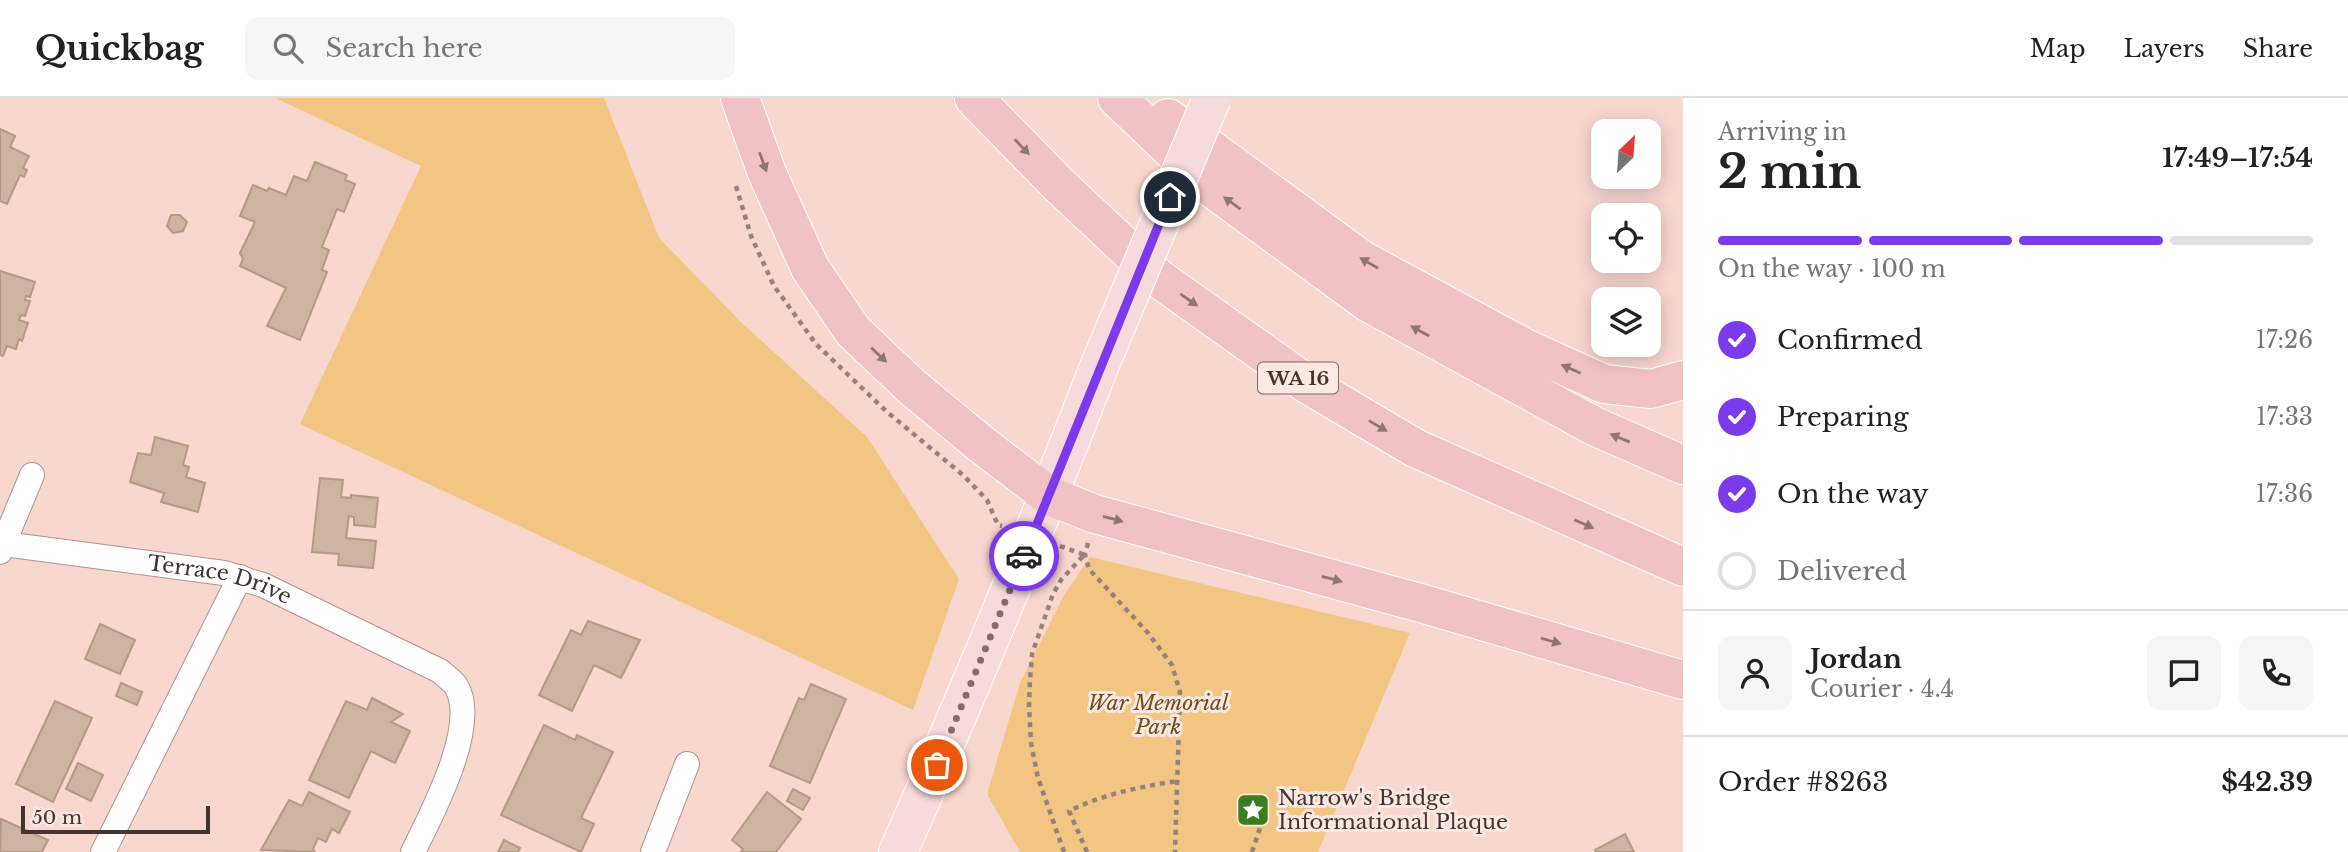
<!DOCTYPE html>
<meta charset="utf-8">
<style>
:root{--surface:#fff;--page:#f6f6f6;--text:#222;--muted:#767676;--line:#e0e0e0;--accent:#7c3aed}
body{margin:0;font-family:"Libre Baskerville",serif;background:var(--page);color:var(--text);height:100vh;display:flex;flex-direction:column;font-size:26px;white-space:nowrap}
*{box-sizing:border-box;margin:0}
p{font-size:23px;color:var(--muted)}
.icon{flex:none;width:38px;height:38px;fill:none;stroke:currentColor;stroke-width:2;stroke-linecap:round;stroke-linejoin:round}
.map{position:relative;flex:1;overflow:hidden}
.drawer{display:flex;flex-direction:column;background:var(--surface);width:665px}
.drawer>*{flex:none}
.needle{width:46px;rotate:25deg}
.tools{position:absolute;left:1591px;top:21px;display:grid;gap:14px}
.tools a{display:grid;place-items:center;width:70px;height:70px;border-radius:14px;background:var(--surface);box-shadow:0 4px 18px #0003;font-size:35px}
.scale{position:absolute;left:21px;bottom:18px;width:189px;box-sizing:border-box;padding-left:7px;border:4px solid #423532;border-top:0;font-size:19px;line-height:24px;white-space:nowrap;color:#423532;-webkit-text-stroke:5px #fce8e2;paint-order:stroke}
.pin{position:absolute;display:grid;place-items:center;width:60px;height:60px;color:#fff;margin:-30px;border:4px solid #fff;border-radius:50%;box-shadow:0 2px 7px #0007}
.courier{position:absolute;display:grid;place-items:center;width:70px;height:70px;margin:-35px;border:5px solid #7c3aed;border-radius:50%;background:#fff;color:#222;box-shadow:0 2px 9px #0007}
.summary em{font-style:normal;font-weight:700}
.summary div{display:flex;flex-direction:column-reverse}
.summary{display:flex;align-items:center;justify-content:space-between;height:119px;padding:0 35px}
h1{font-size:46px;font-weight:700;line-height:52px}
.bar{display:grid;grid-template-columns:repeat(4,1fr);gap:10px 7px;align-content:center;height:84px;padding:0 35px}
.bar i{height:9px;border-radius:5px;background:var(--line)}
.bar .active{background:var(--accent)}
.bar p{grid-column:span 4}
.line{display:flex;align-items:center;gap:18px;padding:0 35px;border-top:2px solid var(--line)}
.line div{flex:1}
.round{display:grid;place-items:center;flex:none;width:74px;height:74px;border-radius:14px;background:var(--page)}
ol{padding:0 35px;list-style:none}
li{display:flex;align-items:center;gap:21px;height:77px}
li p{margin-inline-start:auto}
li .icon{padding:7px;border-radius:50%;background:var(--accent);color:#fff;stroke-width:4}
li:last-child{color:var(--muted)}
li i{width:38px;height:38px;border:4px solid var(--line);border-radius:50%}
header{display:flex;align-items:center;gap:42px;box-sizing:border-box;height:98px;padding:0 35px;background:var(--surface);border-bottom:2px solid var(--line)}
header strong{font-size:33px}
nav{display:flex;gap:38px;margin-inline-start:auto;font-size:24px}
.search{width:490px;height:63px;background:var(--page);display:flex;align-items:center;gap:18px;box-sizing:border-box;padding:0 24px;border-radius:14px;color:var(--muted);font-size:26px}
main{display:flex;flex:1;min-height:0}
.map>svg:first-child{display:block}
.green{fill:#f3c583}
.building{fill:#ceb4a2;stroke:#b49a89;stroke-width:2}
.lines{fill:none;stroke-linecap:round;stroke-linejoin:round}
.minor-casing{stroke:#b2938b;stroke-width:26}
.primary-casing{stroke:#fff;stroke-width:40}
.motorway-casing{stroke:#fff;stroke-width:40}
.path{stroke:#97817b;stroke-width:4.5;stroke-dasharray:5 5;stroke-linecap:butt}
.minor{stroke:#fff;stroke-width:24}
.primary{stroke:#f7dadc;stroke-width:38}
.motorway{stroke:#f1c2c5;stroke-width:38}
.primary-bridge-casing{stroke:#fff;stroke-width:40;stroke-linecap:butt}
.primary-bridge{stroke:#f7dadc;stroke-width:38}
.oneway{fill:#917474}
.done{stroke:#826e69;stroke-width:7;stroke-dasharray:0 12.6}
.route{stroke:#7c3aed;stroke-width:9}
.labels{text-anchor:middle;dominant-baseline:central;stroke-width:6;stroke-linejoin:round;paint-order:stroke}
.shield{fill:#fce8e2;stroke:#7a6b67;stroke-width:2}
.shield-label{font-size:19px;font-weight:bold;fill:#423532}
.street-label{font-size:21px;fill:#423532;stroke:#fce8e2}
.park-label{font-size:21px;font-style:italic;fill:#704f19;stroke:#fce8e2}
.poi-label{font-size:21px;fill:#423532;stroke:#fce8e2;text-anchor:start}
</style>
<header>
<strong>Quickbag</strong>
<div class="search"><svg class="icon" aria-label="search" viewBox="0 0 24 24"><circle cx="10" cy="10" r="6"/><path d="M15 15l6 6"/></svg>Search here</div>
<nav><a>Map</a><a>Layers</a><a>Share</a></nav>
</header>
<main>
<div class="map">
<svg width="1683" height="754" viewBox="0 0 1683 754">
<rect width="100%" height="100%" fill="#f8d7cf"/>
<!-- green -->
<g class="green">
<polygon points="275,0 604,0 659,140 743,226 867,339 959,481 913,612 300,326 421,68"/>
<polygon points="1090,459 1410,535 1318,754 1020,754 987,696 1020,585 1064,497"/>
</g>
<!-- building -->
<g class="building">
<polygon points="0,31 15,38 10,49 29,58 23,70 27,72 24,79 20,77 7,106 0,103"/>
<polygon points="315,64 347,77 345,82 355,86 344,114 337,111 322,149 329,152 322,172 327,174 300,242 267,228 286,190 240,168 243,161 240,155 255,124 240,118 253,87 267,93 269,90 286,97 294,78 307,83"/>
<polygon points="171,117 180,117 187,124 183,133 173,135 167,128"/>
<polygon points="0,173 35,184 30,199 26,198 25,202 30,203 25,218 21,217 19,222 28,225 22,243 19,241 16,251 7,248 3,258 0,257"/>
<polygon points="155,339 188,348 183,367 189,369 186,379 205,385 198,414 161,404 164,395 130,384 138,355 151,357"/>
<polygon points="320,380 343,382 341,399 351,400 351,397 378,400 375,429 354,427 354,419 349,418 346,440 376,443 373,470 338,467 339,456 312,454"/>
<polygon points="588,523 640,542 621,580 594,567 572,613 539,597 571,532 581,537"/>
<polygon points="100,526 135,542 120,576 85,561"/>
<polygon points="121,585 142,594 137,607 116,598"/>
<polygon points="811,586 846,601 810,685 770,668 799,600 804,602"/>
<polygon points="372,600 403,616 391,624 410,633 395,665 371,653 349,700 309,682 346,603 367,612"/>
<polygon points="55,603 92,620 53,704 16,686"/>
<polygon points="544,627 575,642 577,637 613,654 581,720 594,726 581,754 501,717"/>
<polygon points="78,665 103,677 91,703 66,691"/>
<polygon points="793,691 810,700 803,712 787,703"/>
<polygon points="309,694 350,714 339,735 332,731 326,744 318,740 313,751 315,754 261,752 289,702 302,708"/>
<polygon points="767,694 801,721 776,754 741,754 743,751 732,742"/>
<polygon points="1,721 48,742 42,754 0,754"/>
<polygon points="1625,736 1634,754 1596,754 1595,752"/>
<polygon points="504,742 520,750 518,754 498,754"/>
</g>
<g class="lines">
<defs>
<g id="minor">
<path id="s1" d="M4,446L224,475L263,487L440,573C445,578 453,583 456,588C480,627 431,717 413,754"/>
<polyline points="0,454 32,377"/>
<polyline points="103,754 240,479"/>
<polyline points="653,754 687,666"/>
</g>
<path id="primary" d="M898,754C969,594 1036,432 1099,269"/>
<g id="motorway">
<polyline points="740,0 767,75 810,170 853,233 912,289 981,346 1049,398 1095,416 1424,506 1683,582"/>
<polyline points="974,0 1058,86 1158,180 1307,286 1415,350 1683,469"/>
<polyline points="1117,0 1213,91 1369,205 1594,328 1683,367"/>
<polyline points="1168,20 1362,162 1525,250 1604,286 1651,291 1683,282"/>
</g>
</defs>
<!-- minor casing -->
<use href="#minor" class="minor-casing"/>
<!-- primary casing -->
<use href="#primary" class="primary-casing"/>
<!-- motorway casing -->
<use href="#motorway" class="motorway-casing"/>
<!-- path -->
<g class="path">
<polyline points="736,88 751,138 774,188 816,246 886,313 964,378 987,402 998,427 1002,428"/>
<polyline points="1088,445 1085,457 1089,471 1148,535 1172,567 1180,594 1175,754"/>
<polyline points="1060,448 1085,457"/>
<polyline points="1064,754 1038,680 1031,645 1029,608 1030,582 1032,556 1053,496 1061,482 1084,457"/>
<path d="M1087,754L1069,713C1104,696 1139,689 1177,683"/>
<polyline points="1252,754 1265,715"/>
</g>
<!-- minor -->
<use href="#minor" class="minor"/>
<!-- primary -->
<use href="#primary" class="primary"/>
<!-- motorway -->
<use href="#motorway" class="motorway"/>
<defs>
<polyline id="primary-bridge" points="1099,269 1212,0"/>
</defs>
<!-- primary-bridge casing -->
<use href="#primary-bridge" class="primary-bridge-casing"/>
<!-- primary-bridge -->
<use href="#primary-bridge" class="primary-bridge"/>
</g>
<!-- one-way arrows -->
<defs><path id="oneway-solid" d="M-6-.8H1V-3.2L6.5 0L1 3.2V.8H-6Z" transform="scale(1.75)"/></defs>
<g class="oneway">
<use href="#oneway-solid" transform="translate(1022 49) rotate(46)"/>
<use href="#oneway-solid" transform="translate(763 64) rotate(70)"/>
<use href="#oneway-solid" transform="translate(1232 105) rotate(-144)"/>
<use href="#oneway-solid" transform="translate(1369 165) rotate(-150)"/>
<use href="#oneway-solid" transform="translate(1189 202) rotate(35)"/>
<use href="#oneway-solid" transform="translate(1420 233) rotate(-151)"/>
<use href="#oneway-solid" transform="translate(879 257) rotate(43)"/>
<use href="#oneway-solid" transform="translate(1571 271) rotate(-156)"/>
<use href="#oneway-solid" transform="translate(1378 328) rotate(31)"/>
<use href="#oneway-solid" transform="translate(1620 340) rotate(-157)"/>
<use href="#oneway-solid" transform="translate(1113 421) rotate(15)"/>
<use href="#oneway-solid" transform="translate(1584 426) rotate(24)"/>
<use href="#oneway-solid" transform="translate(1332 481) rotate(15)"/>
<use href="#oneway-solid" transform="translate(1551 543) rotate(16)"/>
</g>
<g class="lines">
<!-- done -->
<polyline class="done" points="937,667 1024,458"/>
<!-- route -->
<polyline class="route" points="1024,458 1170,99"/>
</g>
<!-- icons -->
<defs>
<symbol id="sight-square" viewBox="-11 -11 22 22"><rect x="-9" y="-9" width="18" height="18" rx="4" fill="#3b7e20" stroke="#fce8e2"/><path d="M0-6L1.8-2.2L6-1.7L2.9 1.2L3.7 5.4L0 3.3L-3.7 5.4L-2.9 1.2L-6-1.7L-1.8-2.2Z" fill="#fff"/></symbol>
</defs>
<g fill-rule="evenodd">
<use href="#sight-square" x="1234" y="693" width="38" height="38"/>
</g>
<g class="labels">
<!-- shield labels -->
<rect class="shield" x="1258" y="264.5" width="80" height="31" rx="5"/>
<g class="shield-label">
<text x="1298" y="280">WA 16</text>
</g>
<!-- street labels -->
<g class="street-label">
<text stroke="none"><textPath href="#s1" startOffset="219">Terrace Drive</textPath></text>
</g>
<!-- park labels -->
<g class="park-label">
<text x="1158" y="605">War Memorial<tspan x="1158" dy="24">Park</tspan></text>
</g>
<!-- poi labels -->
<g class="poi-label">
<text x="1278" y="700">Narrow's Bridge<tspan x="1278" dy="24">Informational Plaque</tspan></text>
</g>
</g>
</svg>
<div class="tools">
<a><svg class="needle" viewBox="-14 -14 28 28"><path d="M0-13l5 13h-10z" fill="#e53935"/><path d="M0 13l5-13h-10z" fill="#767676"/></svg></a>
<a><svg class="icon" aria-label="locate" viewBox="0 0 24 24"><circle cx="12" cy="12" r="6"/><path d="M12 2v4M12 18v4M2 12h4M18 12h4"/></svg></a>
<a><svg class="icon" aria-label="layers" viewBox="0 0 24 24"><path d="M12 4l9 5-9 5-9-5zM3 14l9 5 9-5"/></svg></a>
</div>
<div class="scale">50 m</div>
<div class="pin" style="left:937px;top:667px;background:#ea580c"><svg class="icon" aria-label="bag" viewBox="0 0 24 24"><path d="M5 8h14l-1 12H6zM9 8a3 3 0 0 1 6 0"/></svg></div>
<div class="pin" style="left:1170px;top:99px;background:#1f2937"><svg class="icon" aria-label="home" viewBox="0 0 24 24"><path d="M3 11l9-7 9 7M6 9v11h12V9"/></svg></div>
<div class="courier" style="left:1024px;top:458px"><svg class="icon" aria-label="car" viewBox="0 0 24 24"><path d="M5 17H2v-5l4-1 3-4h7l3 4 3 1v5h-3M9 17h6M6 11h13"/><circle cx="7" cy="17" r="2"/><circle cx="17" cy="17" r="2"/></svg></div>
</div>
<section class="drawer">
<div class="summary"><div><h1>2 min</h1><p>Arriving in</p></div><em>17:49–17:54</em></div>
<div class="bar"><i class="active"></i><i class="active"></i><i class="active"></i><i></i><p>On the way · 100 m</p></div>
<ol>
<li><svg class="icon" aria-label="check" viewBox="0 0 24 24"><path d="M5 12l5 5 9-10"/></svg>Confirmed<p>17:26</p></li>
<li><svg class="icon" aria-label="check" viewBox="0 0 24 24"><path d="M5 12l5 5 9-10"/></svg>Preparing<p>17:33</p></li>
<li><svg class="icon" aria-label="check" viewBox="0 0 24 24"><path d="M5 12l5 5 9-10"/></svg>On the way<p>17:36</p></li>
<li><i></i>Delivered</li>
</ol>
<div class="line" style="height:126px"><a class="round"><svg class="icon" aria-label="person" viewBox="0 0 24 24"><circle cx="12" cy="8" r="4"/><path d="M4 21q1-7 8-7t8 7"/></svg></a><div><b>Jordan</b><p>Courier · 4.4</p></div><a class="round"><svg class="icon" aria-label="chat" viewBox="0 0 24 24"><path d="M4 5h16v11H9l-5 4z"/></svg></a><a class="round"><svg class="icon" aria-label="phone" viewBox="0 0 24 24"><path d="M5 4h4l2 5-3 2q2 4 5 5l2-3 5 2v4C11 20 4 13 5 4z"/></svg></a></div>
<div class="line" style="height:91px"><div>Order #8263</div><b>$42.39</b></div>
</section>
</main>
